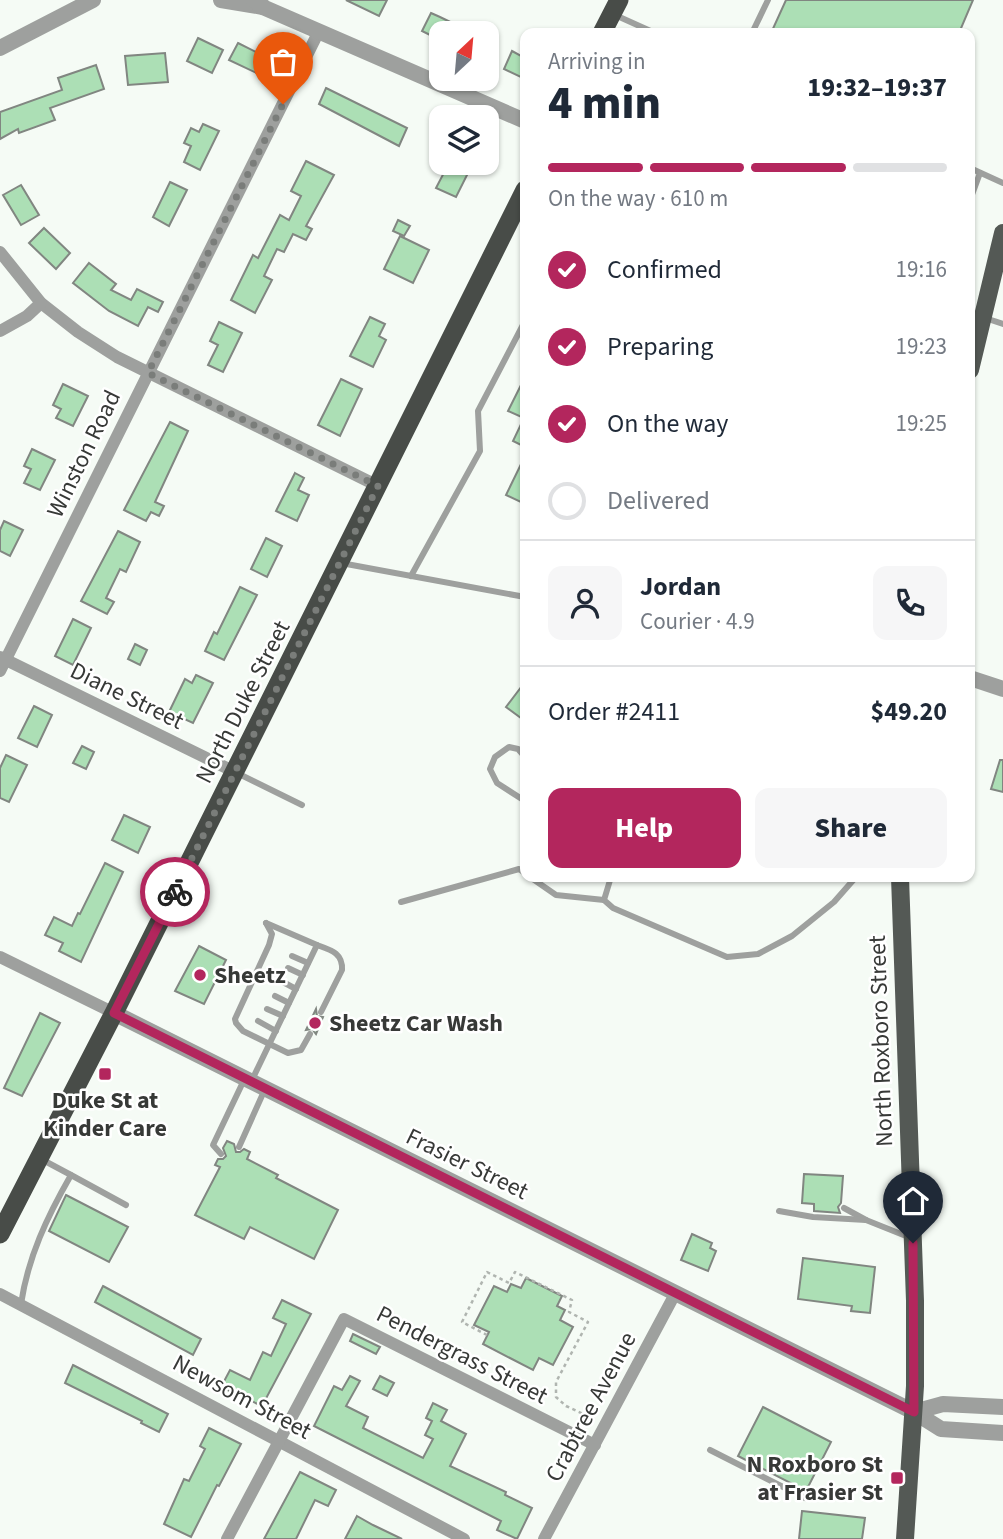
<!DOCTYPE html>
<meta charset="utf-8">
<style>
:root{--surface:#fff;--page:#f6f6f7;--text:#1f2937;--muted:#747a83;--line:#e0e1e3;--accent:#b3265d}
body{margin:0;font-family:"Source Sans 3",sans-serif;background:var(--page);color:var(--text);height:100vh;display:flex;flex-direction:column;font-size:26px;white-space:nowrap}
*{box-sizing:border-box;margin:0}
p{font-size:23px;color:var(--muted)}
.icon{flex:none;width:38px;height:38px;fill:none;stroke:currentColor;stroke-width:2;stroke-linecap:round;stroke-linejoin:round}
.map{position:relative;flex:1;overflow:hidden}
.sheet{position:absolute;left:520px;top:28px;width:455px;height:854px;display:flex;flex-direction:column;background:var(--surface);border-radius:14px;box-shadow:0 2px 5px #0004}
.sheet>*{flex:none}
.needle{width:46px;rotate:26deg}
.tools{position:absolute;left:429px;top:21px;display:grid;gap:14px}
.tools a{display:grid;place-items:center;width:70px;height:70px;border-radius:14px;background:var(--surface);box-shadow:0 2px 5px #0004;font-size:35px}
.pin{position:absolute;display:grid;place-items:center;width:60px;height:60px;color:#fff;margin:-72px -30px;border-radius:50% 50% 50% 0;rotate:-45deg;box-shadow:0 0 7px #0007}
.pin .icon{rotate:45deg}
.courier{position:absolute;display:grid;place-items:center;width:70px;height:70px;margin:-35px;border:5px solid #b3265d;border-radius:50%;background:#fff;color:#222;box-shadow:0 2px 9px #0007}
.headline em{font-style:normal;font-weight:800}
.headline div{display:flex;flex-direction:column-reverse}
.headline{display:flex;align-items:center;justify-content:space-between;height:119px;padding:0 28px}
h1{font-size:46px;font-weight:800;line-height:52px}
.bar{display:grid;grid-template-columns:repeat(4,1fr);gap:10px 7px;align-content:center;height:84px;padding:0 28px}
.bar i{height:9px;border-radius:5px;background:var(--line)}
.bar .current{background:var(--accent)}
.bar p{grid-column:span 4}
.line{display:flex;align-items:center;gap:18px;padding:0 28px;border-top:2px solid var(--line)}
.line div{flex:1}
.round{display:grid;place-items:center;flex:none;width:74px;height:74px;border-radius:14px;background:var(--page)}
ol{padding:0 28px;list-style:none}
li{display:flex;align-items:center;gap:21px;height:77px}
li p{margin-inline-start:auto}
li .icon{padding:7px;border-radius:50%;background:var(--accent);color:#fff;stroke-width:4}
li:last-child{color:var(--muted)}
li i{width:38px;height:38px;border:4px solid var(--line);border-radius:50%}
.primary-button{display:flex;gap:14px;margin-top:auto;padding:14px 28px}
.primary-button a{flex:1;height:80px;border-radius:14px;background:var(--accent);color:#fff;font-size:28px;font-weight:800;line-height:80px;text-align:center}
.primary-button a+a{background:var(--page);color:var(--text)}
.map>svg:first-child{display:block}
.building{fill:#acdfb5;stroke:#818681;stroke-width:2}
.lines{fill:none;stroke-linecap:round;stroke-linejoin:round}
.path{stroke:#b0b5b0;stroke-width:2.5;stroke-dasharray:3.5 3.5;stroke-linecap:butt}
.service{stroke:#9ea09e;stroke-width:6}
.minor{stroke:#9ea09e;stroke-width:12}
.tertiary{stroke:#9ea09e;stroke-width:16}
.primary{stroke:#545955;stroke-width:18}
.trunk{stroke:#484c48;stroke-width:19}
.done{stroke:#7a7d7a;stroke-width:7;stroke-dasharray:0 12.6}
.route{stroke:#b3265d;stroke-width:9}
.poi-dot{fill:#b3265d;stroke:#fff;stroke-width:2.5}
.labels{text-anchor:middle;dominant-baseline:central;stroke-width:5;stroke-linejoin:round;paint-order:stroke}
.street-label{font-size:24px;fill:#373937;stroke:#fff}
.poi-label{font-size:24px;font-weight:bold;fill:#373937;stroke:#fff;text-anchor:start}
</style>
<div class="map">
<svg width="1003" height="1539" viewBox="0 0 1003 1539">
<rect width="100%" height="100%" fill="#f5fbf5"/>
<!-- building -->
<g class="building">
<polygon points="346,0 387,0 379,16"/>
<polygon points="786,0 973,0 959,33 771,33"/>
<polygon points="431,13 440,17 473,33 441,33 440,40 422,31"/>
<polygon points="198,38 223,50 212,73 187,61"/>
<polygon points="238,43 274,61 265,77 229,60"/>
<polygon points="512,51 525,58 525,79 504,69"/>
<polygon points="165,53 168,82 128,85 125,56"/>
<polygon points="96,65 104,89 50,108 55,120 19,133 18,129 0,139 0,112 62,90 58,78"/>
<polygon points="326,88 407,128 399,146 319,104"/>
<polygon points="203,124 219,131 200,170 184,162 191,146 184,143 191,128 199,132"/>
<polygon points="306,161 334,175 306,226 312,229 306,240 293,234 284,252 277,249 264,276 272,280 255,313 231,300 253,255 258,258 280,215 289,220 301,196 291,191"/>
<polygon points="449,163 473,163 456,197 436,188"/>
<polygon points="170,182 187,190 169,226 153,217"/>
<polygon points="21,185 39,215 21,225 3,195"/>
<polygon points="398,220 410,226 404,236 393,231"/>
<polygon points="44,228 70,253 56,269 29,243"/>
<polygon points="400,236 429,250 413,283 384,269"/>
<polygon points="89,263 116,284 111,290 131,300 137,289 163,302 158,312 148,307 138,326 109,311 73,283"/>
<polygon points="370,317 385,324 379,336 386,340 373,367 350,356"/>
<polygon points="219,322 242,333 223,372 208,365 218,345 210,341"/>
<polygon points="525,377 525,447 513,441 524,418 508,411"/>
<polygon points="341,379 362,389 340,436 318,425"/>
<polygon points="63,384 88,396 73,426 56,418 61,409 53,405"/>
<polygon points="170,422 188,431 155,502 164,506 159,516 151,512 146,521 124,510"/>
<polygon points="32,449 55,460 40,490 24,483 31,469 24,466"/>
<polygon points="525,456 525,504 506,495"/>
<polygon points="295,473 304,478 298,490 309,495 297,521 276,511"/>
<polygon points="4,521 23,530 10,556 0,551 0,530"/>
<polygon points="118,531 140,542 126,572 120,569 106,598 114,602 107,614 81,601"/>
<polygon points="266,538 282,546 267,577 251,569"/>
<polygon points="240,587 257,595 224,660 205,651 214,632 217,634"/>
<polygon points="73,619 91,628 73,665 55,656"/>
<polygon points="135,644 147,650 140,665 128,659"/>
<polygon points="196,675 213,683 193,723 169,712 185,679 192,683"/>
<polygon points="525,682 525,721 506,707"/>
<polygon points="34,706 52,715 37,747 18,738"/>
<polygon points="82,746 94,752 86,769 73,763"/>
<polygon points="6,755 27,765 9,802 0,798 0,768"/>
<polygon points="1000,760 1003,760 1003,792 991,789"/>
<polygon points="124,815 150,827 138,853 112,840"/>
<polygon points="105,863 123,872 81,962 59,951 63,943 45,935 54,917 72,926 78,913 80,914"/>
<polygon points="199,946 226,960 204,1004 175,991"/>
<polygon points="316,1009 317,1016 323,1017 316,1034 312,1029 306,1030"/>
<polygon points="40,1013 60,1023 22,1096 4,1088"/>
<polygon points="227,1141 234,1144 236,1152 240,1152 244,1149 250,1152 247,1159 278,1175 276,1178 338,1210 314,1259 250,1227 244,1239 195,1215 220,1167 215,1165 218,1159 223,1159 226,1156 223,1148"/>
<polygon points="804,1174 843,1176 841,1203 838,1207 840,1213 814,1211 814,1204 802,1203"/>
<polygon points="66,1195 128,1227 109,1262 49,1231"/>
<polygon points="692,1234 712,1243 710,1248 716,1251 708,1271 681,1260"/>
<polygon points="803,1258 875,1267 870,1313 851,1311 852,1306 798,1299"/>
<polygon points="526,1278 562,1296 557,1306 565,1310 560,1320 573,1327 553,1365 539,1358 533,1370 483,1344 489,1332 474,1325 494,1286 507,1292 511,1284 521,1288"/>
<polygon points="103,1286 201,1339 193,1355 95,1302"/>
<polygon points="282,1300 311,1314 262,1406 221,1387 230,1370 250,1380 263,1352 271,1356 286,1324 273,1318"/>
<polygon points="353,1334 380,1347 376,1354 350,1341"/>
<polygon points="73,1365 168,1414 159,1432 141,1423 142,1421 65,1383"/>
<polygon points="350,1376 360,1381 346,1406 368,1417 363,1428 423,1458 433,1439 425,1435 432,1421 426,1418 433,1403 447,1410 441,1421 466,1434 450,1466 506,1492 505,1495 532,1508 517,1539 497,1530 501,1521 314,1426 334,1386 342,1390"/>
<polygon points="380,1376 394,1383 387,1396 373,1389"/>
<polygon points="763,1407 831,1442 806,1491 738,1456"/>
<polygon points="209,1428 241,1444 219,1486 217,1485 191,1537 164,1524 184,1479 189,1481 205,1449 200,1446"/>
<polygon points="300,1472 336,1490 328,1506 315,1500 296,1539 264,1539"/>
<polygon points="802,1511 865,1518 862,1539 799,1539"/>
<polygon points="357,1516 373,1525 402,1539 345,1539"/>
</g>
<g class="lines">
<!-- path -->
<polyline class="path" points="487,1335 462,1322 487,1272 509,1283 515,1272 572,1300 569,1312 588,1322 556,1382 556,1397 566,1406 594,1419"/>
<!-- service -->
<g class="service">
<polyline points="615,15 655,33"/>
<polyline points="752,33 768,0"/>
<polyline points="970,168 1003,183"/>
<polyline points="970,200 980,173"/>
<polyline points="985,318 1003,324"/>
<polyline points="341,563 525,597"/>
<polyline points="411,576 480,451 478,411 525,321"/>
<polyline points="525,757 518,749 509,747 495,757 490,769 497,783 525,801"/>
<polyline points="237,773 302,805"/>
<polyline points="530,877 556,895 604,900"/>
<polyline points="611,877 604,900 613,908 727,957 758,954 792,936 834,902 856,877"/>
<polyline points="401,902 519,869 525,873"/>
<polyline points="266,923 272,934 269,945 235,1019 236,1023 243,1031 288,1053 301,1050 310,1034"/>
<path d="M317,945C331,950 343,953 342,970L321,1012"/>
<polyline points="292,956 308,963"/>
<polyline points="288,968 303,975"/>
<polyline points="283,982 296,989"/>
<polyline points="275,996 289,1003"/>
<polyline points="267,1009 283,1016"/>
<polyline points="258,1021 276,1031"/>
<polyline points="252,1080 317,945 266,923"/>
<polyline points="239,1147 265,1089"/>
<polyline points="221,1154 213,1145 244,1080"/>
<polyline points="71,1175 126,1205"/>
<polyline points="844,1208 866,1220 911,1238"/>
<polyline points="779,1211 813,1217 866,1220"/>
<path d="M21,1304C28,1257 47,1217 71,1175L41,1159"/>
<polyline points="710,1450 805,1498"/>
</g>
<!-- minor -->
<g class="minor">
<polyline points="0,252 41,303 78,332 117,357 378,486"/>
<polyline points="0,331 27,316 41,303"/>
<polyline points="0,657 235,772"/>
<polyline points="0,671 319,31"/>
<polyline points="0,957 114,1013"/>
<polyline points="0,1294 464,1539"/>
<polyline points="227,1539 344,1319 595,1445"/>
<polyline points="544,1539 675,1294"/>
</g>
<!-- tertiary -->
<g class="tertiary">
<polyline points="221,0 263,7"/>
<polyline points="254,0 265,8 525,121"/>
<polyline points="0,48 93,0"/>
<polyline points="970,678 1003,689"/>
<polyline points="114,1013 914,1412 941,1429 1003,1433"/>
<polyline points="914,1412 943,1404 1003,1407"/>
</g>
<!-- primary -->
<g class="primary">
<polyline points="970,370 1003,233"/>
<polyline points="900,877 915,1301 915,1386 905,1539"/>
</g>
<!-- trunk -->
<g class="trunk">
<polyline points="602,33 619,0"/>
<polyline points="0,1234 114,1013 525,190"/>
</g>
</g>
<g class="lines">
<!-- done -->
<polyline class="done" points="175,892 378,486 148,373 283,104"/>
<!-- route -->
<polyline class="route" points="175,892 114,1013 914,1412 913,1243"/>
</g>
<!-- markers -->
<g class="poi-dot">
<circle cx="200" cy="975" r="7"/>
<circle cx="315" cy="1023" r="7"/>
<rect x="98" y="1067" width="14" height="14" rx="3.5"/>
<rect x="890" y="1471" width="14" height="14" rx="3.5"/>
</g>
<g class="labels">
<!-- street labels -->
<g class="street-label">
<text transform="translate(84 454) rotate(-64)">Winston Road</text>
<text transform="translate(127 696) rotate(26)">Diane Street</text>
<text transform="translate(243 702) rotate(-63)">North Duke Street</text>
<text transform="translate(881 1041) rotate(-92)">North Roxboro Street</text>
<text transform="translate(467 1164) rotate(26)">Frasier Street</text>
<text transform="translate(462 1355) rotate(27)">Pendergrass Street</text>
<text transform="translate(242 1397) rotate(28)">Newsom Street</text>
<text transform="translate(591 1407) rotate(-62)">Crabtree Avenue</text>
</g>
<!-- poi labels -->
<g class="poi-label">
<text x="214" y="975">Sheetz</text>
<text x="329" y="1023">Sheetz Car Wash</text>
<text x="105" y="1100" text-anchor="middle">Duke St at<tspan x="105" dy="28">Kinder Care</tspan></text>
<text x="883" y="1464" text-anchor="end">N Roxboro St<tspan x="883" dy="28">at Frasier St</tspan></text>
</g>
</g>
</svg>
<div class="tools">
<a><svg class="needle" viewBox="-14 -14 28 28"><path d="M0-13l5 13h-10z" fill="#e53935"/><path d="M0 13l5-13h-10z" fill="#747a83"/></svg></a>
<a><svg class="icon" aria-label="layers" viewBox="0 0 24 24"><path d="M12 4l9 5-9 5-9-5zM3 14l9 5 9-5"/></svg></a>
</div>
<div class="pin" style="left:283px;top:104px;background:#ea580c"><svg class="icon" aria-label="bag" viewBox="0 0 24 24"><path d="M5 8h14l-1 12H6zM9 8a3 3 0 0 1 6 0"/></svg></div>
<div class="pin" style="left:913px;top:1243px;background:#1f2937"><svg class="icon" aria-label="home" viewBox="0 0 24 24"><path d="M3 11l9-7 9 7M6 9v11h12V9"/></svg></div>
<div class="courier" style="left:175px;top:892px"><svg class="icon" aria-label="bike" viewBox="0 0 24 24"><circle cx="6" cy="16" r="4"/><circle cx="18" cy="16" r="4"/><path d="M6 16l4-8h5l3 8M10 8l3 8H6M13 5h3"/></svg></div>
<section class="sheet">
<div class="headline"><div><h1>4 min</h1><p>Arriving in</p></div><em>19:32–19:37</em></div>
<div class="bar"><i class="current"></i><i class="current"></i><i class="current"></i><i></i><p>On the way · 610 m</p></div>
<ol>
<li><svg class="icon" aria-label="check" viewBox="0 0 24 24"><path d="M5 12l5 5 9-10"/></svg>Confirmed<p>19:16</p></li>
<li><svg class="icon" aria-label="check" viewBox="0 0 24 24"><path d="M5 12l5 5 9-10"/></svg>Preparing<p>19:23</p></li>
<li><svg class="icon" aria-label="check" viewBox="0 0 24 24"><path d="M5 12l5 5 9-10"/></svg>On the way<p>19:25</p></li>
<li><i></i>Delivered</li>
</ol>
<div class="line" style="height:126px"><a class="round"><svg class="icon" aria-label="person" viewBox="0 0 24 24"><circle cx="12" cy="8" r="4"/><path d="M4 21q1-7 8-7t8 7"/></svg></a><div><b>Jordan</b><p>Courier · 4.9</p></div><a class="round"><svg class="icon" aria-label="phone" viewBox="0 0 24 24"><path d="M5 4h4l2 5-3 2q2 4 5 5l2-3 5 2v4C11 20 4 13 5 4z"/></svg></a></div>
<div class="line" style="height:91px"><div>Order #2411</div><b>$49.20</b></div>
<div class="primary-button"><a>Help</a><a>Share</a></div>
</section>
</div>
